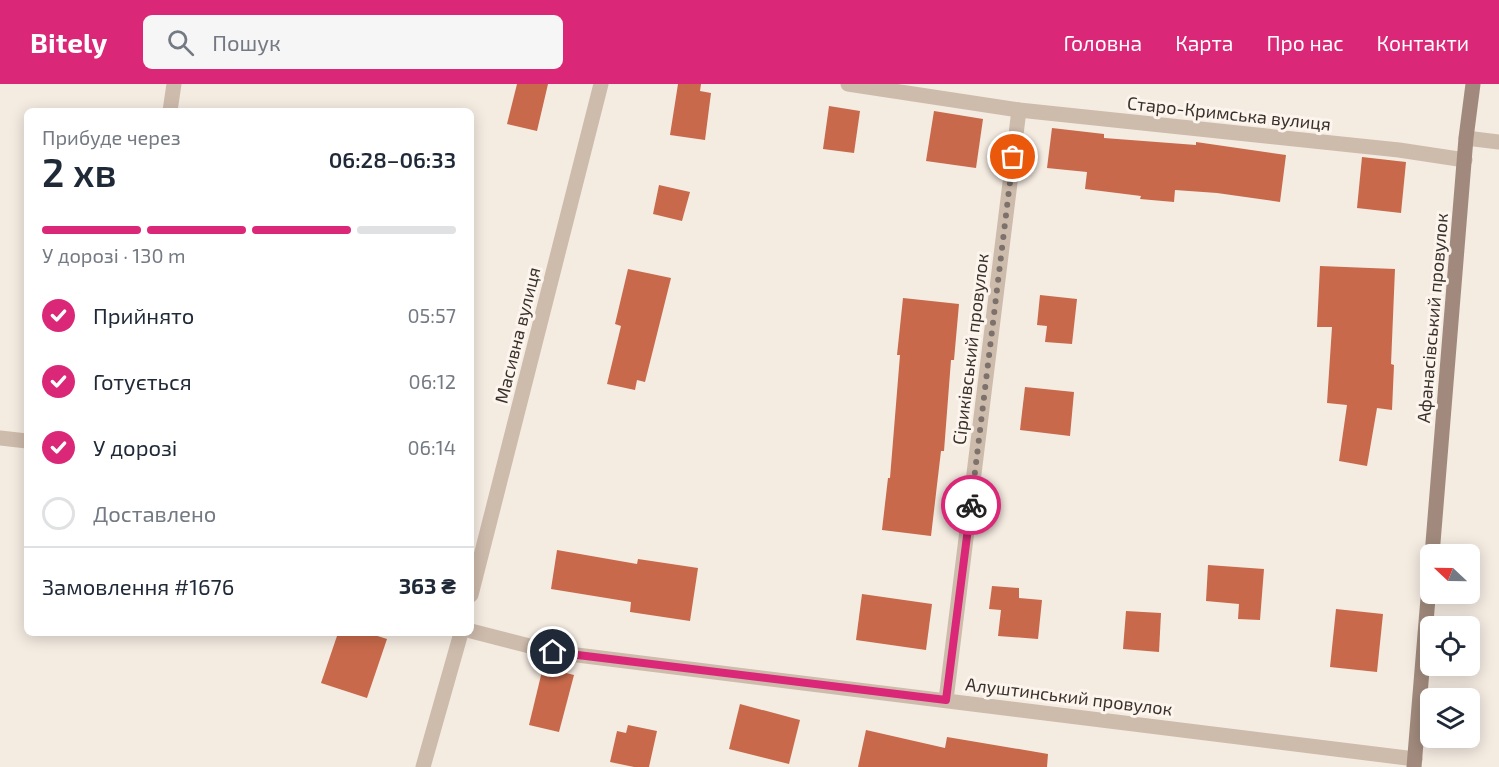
<!DOCTYPE html>
<html lang="uk">
<meta charset="utf-8">
<style>
:root{--surface:#fff;--page:#f6f6f7;--text:#1f2937;--muted:#747a83;--line:#e0e1e3;--accent:#db2777}
body{margin:0;font-family:"Exo 2",sans-serif;background:var(--page);color:var(--text);height:100vh;display:flex;flex-direction:column;font-size:22px;white-space:nowrap}
*{box-sizing:border-box;margin:0}
p{font-size:20px;color:var(--muted)}
.icon{flex:none;width:33px;height:33px;fill:none;stroke:currentColor;stroke-width:2;stroke-linecap:round;stroke-linejoin:round}
.map{position:relative;flex:1;overflow:hidden}
.details{position:absolute;left:24px;top:24px;width:450px;height:528px;display:flex;flex-direction:column;background:var(--surface);border-radius:9px;box-shadow:0 3px 15px #0003}
.details>*{flex:none}
.needle{width:39px;rotate:292deg}
.controls{position:absolute;left:1420px;top:460px;display:grid;gap:12px}
.controls a{display:grid;place-items:center;width:60px;height:60px;border-radius:9px;background:var(--surface);box-shadow:0 3px 15px #0003;font-size:30px}
.pin{position:absolute;display:grid;place-items:center;width:51px;height:51px;color:#fff;margin:-26px;border:3px solid #fff;border-radius:50%;box-shadow:0 2px 6px #0007}
.courier{position:absolute;display:grid;place-items:center;width:60px;height:60px;margin:-30px;border:4px solid #db2777;border-radius:50%;background:#fff;color:#222;box-shadow:0 2px 8px #0007}
.head em{font-style:normal;font-weight:600}
.head div{display:flex;flex-direction:column-reverse}
.head{display:flex;align-items:center;justify-content:space-between;height:102px;padding:0 18px}
h1{font-size:39px;font-weight:600;line-height:45px}
.bar{display:grid;grid-template-columns:repeat(4,1fr);gap:9px 6px;align-content:center;height:72px;padding:0 18px}
.bar i{height:8px;border-radius:4px;background:var(--line)}
.bar .active{background:var(--accent)}
.bar p{grid-column:span 4}
.line{display:flex;align-items:center;gap:15px;padding:0 18px;border-top:2px solid var(--line)}
.line div{flex:1}
ol{padding:0 18px;list-style:none}
li{display:flex;align-items:center;gap:18px;height:66px}
li p{margin-inline-start:auto}
li .icon{padding:6px;border-radius:50%;background:var(--accent);color:#fff;stroke-width:4}
li:last-child{color:var(--muted)}
li i{width:33px;height:33px;border:3px solid var(--line);border-radius:50%}
header{display:flex;align-items:center;gap:36px;box-sizing:border-box;height:84px;padding:0 30px;background:var(--accent);color:#fff}
header strong{font-size:28px}
nav{display:flex;gap:33px;margin-inline-start:auto;font-size:21px}
.search{width:420px;height:54px;background:var(--page);display:flex;align-items:center;gap:15px;box-sizing:border-box;padding:0 21px;border-radius:9px;color:var(--muted);font-size:22px}
.map>svg:first-child{display:block}
.building{fill:#c8694b}
.lines{fill:none;stroke-linecap:round;stroke-linejoin:round}
.street{stroke:#cdbbac;stroke-width:15}
.secondary{stroke:#a18a7d;stroke-width:15}
.done{stroke:#7c716b;stroke-width:6;stroke-dasharray:0 10.8}
.route{stroke:#db2777;stroke-width:8}
.labels{text-anchor:middle;dominant-baseline:central;stroke-width:6;stroke-linejoin:round;paint-order:stroke}
.street-label{font-size:18px;fill:#3b302b;stroke:#fbf5ee}
</style>
<header>
<strong>Bitely</strong>
<div class="search"><svg class="icon" aria-label="search" viewBox="0 0 24 24"><circle cx="10" cy="10" r="6"/><path d="M15 15l6 6"/></svg>Пошук</div>
<nav><a>Головна</a><a>Карта</a><a>Про нас</a><a>Контакти</a></nav>
</header>
<div class="map">
<svg width="1499" height="683" viewBox="0 0 1499 683">
<rect width="100%" height="100%" fill="#f4ebe1"/>
<!-- building -->
<g class="building">
<polygon points="517,0 548,0 537,47 507,40"/>
<polygon points="678,0 701,0 700,7 711,9 705,56 670,51"/>
<polygon points="829,22 860,27 854,69 823,65"/>
<polygon points="934,27 983,35 976,84 926,77"/>
<polygon points="1052,44 1104,50 1104,54 1196,61 1196,58 1286,71 1280,118 1217,109 1175,106 1174,118 1140,115 1141,112 1085,105 1087,88 1047,84"/>
<polygon points="1362,73 1406,78 1401,129 1357,124"/>
<polygon points="659,101 690,108 682,137 653,130"/>
<polygon points="1320,182 1395,185 1391,280 1394,281 1392,326 1377,324 1367,382 1339,377 1347,321 1327,319 1332,243 1317,243"/>
<polygon points="628,185 671,194 645,298 637,296 635,306 607,300 621,242 615,240"/>
<polygon points="1040,211 1077,215 1072,260 1045,258 1047,242 1037,241"/>
<polygon points="903,214 959,220 954,276 951,276 944,367 941,367 931,452 882,446 888,394 890,394 900,271 897,271"/>
<polygon points="1025,303 1074,308 1070,352 1020,346"/>
<polygon points="557,466 637,480 638,475 698,484 690,537 630,528 631,518 551,505"/>
<polygon points="1208,481 1264,485 1260,536 1238,535 1239,520 1206,517"/>
<polygon points="992,502 1019,504 1019,514 1042,516 1038,555 998,552 1001,526 989,525"/>
<polygon points="862,510 932,520 926,566 856,556"/>
<polygon points="1336,525 1383,530 1377,588 1330,583"/>
<polygon points="1126,527 1161,529 1159,568 1123,565"/>
<polygon points="338,549 368,549 387,555 367,614 321,599"/>
<polygon points="543,583 574,591 559,648 529,641"/>
<polygon points="740,620 800,636 789,680 729,665"/>
<polygon points="628,641 657,647 649,683 634,683 610,678 617,647 626,649"/>
<polygon points="866,646 945,664 947,653 1048,670 1047,683 858,683"/>
</g>
<g class="lines">
<!-- street -->
<g class="street">
<polyline points="848,0 1019,26 1399,66 1465,76"/>
<polyline points="170,27 174,0"/>
<polyline points="1466,54 1499,58"/>
<polyline points="0,354 27,357"/>
<polyline points="471,511 601,0"/>
<polyline points="471,547 553,568 1415,675"/>
<polyline points="946,616 1019,26"/>
<polyline points="423,683 461,549"/>
</g>
<!-- secondary -->
<g class="secondary">
<polyline points="1432,471 1466,54 1473,0"/>
<polyline points="1414,683 1431,478"/>
</g>
</g>
<g class="lines">
<!-- done -->
<polyline class="done" points="971,421 1013,73"/>
<!-- route -->
<polyline class="route" points="553,568 946,616 971,421"/>
</g>
<g class="labels">
<!-- street labels -->
<g class="street-label">
<text transform="translate(1229 29) rotate(6)">Старо-Кримська вулиця</text>
<text transform="translate(1432 234) rotate(-85)">Афанасівський провулок</text>
<text transform="translate(517 251) rotate(-76)">Масивна вулиця</text>
<text transform="translate(970 265) rotate(-83)">Сіриківський провулок</text>
<text transform="translate(1069 612) rotate(7)">Алуштинський провулок</text>
</g>
</g>
</svg>
<div class="controls">
<a><svg class="needle" viewBox="-14 -14 28 28"><path d="M0-13l5 13h-10z" fill="#e53935"/><path d="M0 13l5-13h-10z" fill="#747a83"/></svg></a>
<a><svg class="icon" aria-label="locate" viewBox="0 0 24 24"><circle cx="12" cy="12" r="6"/><path d="M12 2v4M12 18v4M2 12h4M18 12h4"/></svg></a>
<a><svg class="icon" aria-label="layers" viewBox="0 0 24 24"><path d="M12 4l9 5-9 5-9-5zM3 14l9 5 9-5"/></svg></a>
</div>
<div class="pin" style="left:1013px;top:73px;background:#ea580c"><svg class="icon" aria-label="bag" viewBox="0 0 24 24"><path d="M5 8h14l-1 12H6zM9 8a3 3 0 0 1 6 0"/></svg></div>
<div class="pin" style="left:553px;top:568px;background:#1f2937"><svg class="icon" aria-label="home" viewBox="0 0 24 24"><path d="M3 11l9-7 9 7M6 9v11h12V9"/></svg></div>
<div class="courier" style="left:971px;top:421px"><svg class="icon" aria-label="bike" viewBox="0 0 24 24"><circle cx="6" cy="16" r="4"/><circle cx="18" cy="16" r="4"/><path d="M6 16l4-8h5l3 8M10 8l3 8H6M13 5h3"/></svg></div>
<section class="details">
<div class="head"><div><h1>2 хв</h1><p>Прибуде через</p></div><em>06:28–06:33</em></div>
<div class="bar"><i class="active"></i><i class="active"></i><i class="active"></i><i></i><p>У дорозі · 130 m</p></div>
<ol>
<li><svg class="icon" aria-label="check" viewBox="0 0 24 24"><path d="M5 12l5 5 9-10"/></svg>Прийнято<p>05:57</p></li>
<li><svg class="icon" aria-label="check" viewBox="0 0 24 24"><path d="M5 12l5 5 9-10"/></svg>Готується<p>06:12</p></li>
<li><svg class="icon" aria-label="check" viewBox="0 0 24 24"><path d="M5 12l5 5 9-10"/></svg>У дорозі<p>06:14</p></li>
<li><i></i>Доставлено</li>
</ol>
<div class="line" style="height:78px"><div>Замовлення #1676</div><b>363 ₴</b></div>
</section>
</div>
